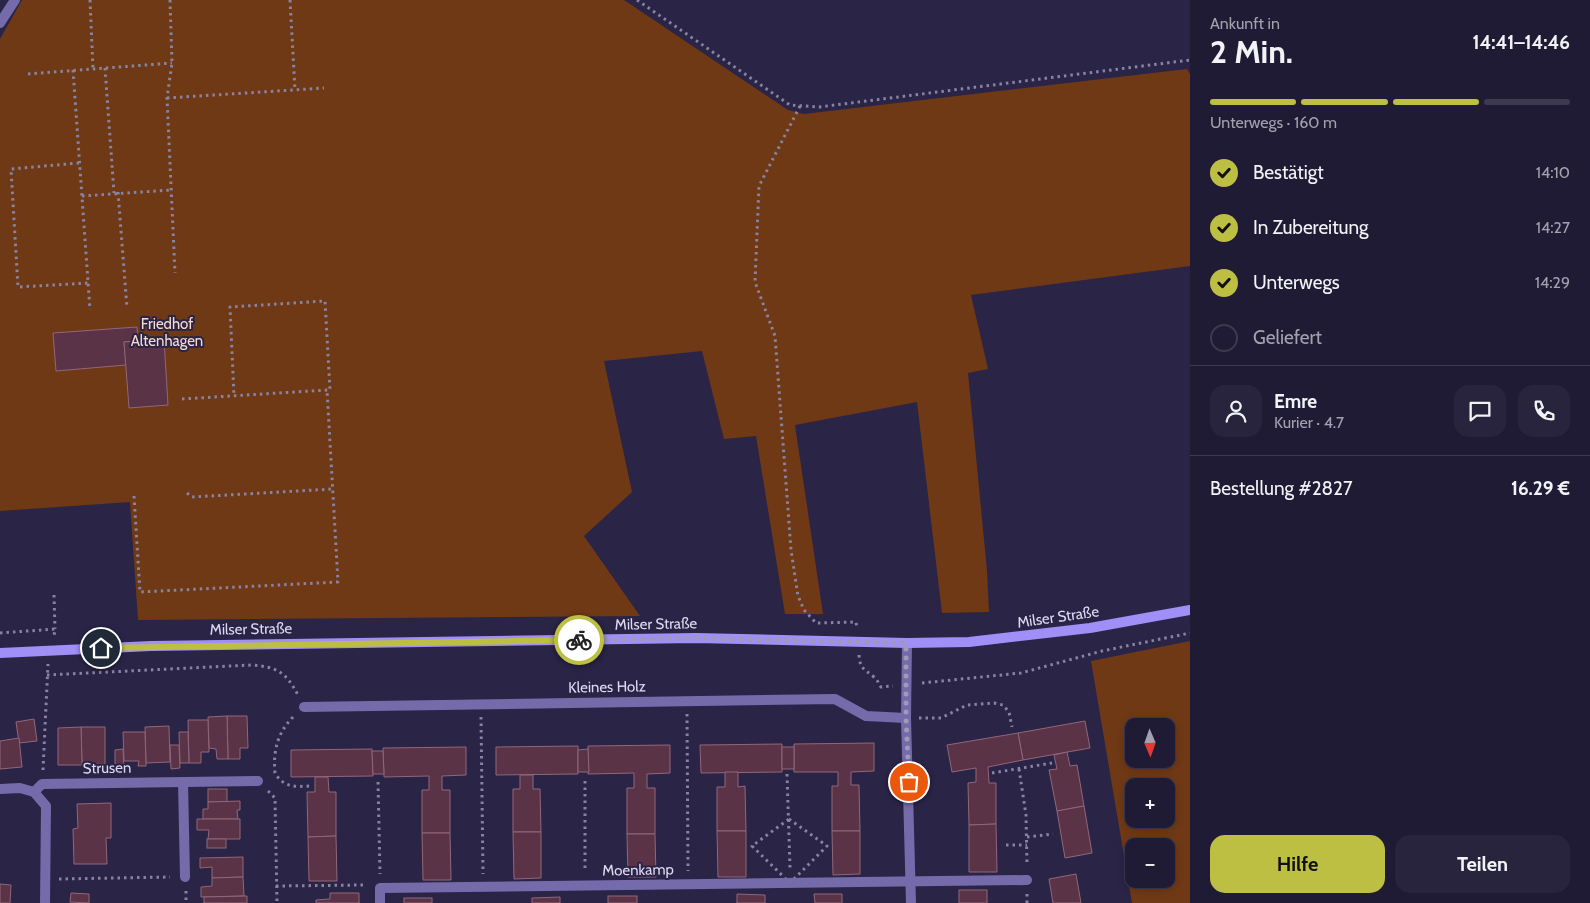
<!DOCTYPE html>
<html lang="de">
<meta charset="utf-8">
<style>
:root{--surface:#201b35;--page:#28243d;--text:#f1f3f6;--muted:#a2a1ad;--line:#3d3950;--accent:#bdbf43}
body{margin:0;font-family:Cabin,sans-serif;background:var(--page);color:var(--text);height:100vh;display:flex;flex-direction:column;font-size:19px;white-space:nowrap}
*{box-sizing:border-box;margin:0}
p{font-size:16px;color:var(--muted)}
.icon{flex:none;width:28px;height:28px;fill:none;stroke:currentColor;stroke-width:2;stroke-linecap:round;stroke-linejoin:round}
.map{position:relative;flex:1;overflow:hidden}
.panel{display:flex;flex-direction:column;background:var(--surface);width:400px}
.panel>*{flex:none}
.needle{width:32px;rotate:178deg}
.buttons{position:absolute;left:1125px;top:718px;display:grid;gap:10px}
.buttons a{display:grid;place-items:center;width:50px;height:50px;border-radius:10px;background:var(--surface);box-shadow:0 2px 8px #0003,0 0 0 1px var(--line);font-size:25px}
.pin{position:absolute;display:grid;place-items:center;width:42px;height:42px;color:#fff;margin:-21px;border:2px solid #fff;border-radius:50%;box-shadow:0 1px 5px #0007}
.courier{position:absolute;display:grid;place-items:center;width:50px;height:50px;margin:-25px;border:4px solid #bdbf43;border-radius:50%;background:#fff;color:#222;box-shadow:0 1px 6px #0007}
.head em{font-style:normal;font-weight:700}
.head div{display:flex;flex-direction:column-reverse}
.head{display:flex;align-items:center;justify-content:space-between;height:85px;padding:0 20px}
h1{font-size:32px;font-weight:700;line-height:38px}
.bar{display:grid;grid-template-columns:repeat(4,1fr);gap:8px 5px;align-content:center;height:60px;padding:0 20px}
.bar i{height:6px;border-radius:4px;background:var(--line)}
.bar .active{background:var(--accent)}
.bar p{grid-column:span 4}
.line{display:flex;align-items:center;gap:12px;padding:0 20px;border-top:1px solid var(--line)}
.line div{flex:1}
.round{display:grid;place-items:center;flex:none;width:52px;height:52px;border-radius:15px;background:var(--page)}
ol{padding:0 20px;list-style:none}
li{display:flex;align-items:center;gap:15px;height:55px}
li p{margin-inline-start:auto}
li .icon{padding:5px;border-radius:50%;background:var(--accent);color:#111;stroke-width:4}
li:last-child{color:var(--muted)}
li i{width:28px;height:28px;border:2px solid var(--line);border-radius:50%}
.primary-button{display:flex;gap:10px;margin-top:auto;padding:10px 20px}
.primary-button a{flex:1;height:58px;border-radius:15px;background:var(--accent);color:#111;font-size:20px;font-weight:700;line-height:58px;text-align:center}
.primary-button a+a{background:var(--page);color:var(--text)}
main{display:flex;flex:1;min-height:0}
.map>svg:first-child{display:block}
.green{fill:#703915;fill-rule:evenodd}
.building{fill:#5b3346;stroke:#92667a}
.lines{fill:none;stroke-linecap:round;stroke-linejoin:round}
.path{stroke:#8783a0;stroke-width:3;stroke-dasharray:2.5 4;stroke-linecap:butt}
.minor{stroke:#756bab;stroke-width:10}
.secondary{stroke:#a08ff6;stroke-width:10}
.done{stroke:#9e9bb6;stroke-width:5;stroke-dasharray:0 9}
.route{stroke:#bdbf43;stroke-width:6}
.labels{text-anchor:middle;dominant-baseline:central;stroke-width:4;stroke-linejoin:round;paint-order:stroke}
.park-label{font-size:15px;fill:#f6dacb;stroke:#2a2447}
.street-label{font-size:15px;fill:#dddbf2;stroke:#2a2447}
</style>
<main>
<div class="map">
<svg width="1190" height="903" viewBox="0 0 1190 903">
<rect width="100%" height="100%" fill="#2a2447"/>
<!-- green -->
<g class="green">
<polygon points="22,0 624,0 788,110 804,114 1187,69 1190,74 1190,266 971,295 988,369 968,373 987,571 989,612 942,613 917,402 795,425 823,614 785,614 756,436 724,439 702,351 604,361 632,492 584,536 640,616 138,620 130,502 0,511 0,39"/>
<path d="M1190,641V903H1132L1091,661ZM1166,726V759H1134V726ZM1166,786V819H1134V786ZM1166,846V879H1134V846Z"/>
</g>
<!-- building -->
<g class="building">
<polygon points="137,327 138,341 124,342 126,365 56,371 53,333"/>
<polygon points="164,339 168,405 129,408 124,342"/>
<polygon points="227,716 247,716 248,748 240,748 240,759 228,759"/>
<polygon points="227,716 228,759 217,759 216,749 209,748 208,717"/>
<polygon points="34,719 37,741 19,743 16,722"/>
<polygon points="188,720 208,720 209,752 201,752 201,763 189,763"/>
<polygon points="1085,721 1090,748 1023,760 1018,733"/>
<polygon points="169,726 170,762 146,763 145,727"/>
<polygon points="81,727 105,727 105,764 82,765"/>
<polygon points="81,727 82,765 58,765 58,728"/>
<polygon points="123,732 145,732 146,766 138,766 139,761 124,761"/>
<polygon points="179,732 188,732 189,763 180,763"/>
<polygon points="1018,733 1023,760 988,767 989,783 996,783 996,824 969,825 968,783 976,782 976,768 952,772 947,745"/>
<polygon points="19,738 22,767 0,769 0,741"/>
<polygon points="874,743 874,771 851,772 851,785 859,785 860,831 832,831 832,786 838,786 838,772 794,772 794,744"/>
<polygon points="782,744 782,772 701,773 700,745"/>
<polygon points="170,745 179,745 180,768 171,769"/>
<polygon points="670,745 670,773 647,774 647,788 655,788 655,834 627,834 627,788 634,788 634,773 588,774 588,746"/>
<polygon points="578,746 578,774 496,775 496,747"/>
<polygon points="466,747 466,775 442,776 442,790 450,790 450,833 422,833 422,790 429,790 429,776 384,777 383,748"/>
<rect x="782" y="747" width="12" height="22"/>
<polygon points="123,749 124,768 115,768 115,750"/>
<polygon points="372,749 373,776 291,777 291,750"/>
<polygon points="588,749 589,772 578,772 578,750"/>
<polygon points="372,751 383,751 384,774 373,774"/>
<polygon points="1067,752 1070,766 1077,765 1084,806 1057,811 1049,770 1057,769 1054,755"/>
<polygon points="725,772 738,772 738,787 745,786 746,831 717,831 717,787 725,787"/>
<polygon points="520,775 533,775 533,789 540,789 541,832 513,832 513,789 520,789"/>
<polygon points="315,777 328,777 329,792 336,792 336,836 308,837 307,792 315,792"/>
<rect x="208" y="789" width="19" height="13"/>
<polygon points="240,801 240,810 237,810 238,819 203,819 203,809 208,809 208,802"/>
<polygon points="111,803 111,838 106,838 107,864 74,864 73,829 78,828 77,804"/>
<polygon points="1084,806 1092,853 1065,858 1057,811"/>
<polygon points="197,819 240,819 240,839 208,839 209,830 197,830"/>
<polygon points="996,824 997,872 969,872 969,825"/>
<polygon points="717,831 746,831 746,877 718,877"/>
<polygon points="832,831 860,831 860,874 833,875"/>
<polygon points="513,832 541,832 541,878 514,879"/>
<polygon points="422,833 450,833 451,880 423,880"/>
<polygon points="627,834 655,834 656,877 628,877"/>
<polygon points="336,836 337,881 309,881 308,837"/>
<rect x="207" y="839" width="19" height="9"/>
<polygon points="243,857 243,877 212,878 212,867 200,868 200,858"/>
<polygon points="1076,874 1081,903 1053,903 1049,879"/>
<polygon points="243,877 244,896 201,897 201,887 212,886 212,878"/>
<polygon points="0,884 11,885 10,903 0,903"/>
<rect x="959" y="890" width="28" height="13"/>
<polygon points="71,893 89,894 89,903 70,902"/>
<polygon points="330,893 359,893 359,903 316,903 316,900 330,899"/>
<polygon points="737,894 765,895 765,903 737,903"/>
<polygon points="814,894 842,894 842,903 815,903"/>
<polygon points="247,896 247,903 204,903 204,897"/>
<rect x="608" y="896" width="29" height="7"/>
<polygon points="560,897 560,903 532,903 532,898"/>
<rect x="404" y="898" width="28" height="5"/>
</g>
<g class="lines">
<!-- path -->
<g class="path">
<polyline points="90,0 93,69"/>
<polyline points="170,0 172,63 167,98 175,273"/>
<polyline points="290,0 295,90"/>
<polyline points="637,0 790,105 819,107 1190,60"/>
<polyline points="105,68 114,193"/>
<polyline points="73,70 90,310"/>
<polyline points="28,74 172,63"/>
<polyline points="167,98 324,88"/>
<polyline points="800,106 759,186 755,282 775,336 791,550 798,596 804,610 816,623 856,622 857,629"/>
<polyline points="79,163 11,169 18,287 88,283"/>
<polyline points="118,192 127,308"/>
<polyline points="82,196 171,190"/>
<polyline points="182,399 327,390 330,390 325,301 230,307 234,396"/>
<polyline points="187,493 192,497 333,489"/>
<polyline points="134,496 140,592 338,582 327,390"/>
<polyline points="54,595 55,629"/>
<polyline points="0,633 55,629 54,636"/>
<path d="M859,655C860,669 864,669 874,677C878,680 878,683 881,687L893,686"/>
<path d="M47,675L251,665C277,667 285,671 298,695"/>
<polyline points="922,683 1021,673 1102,651 1190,633"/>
<polyline points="687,714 688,871"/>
<path d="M293,717C277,733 273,752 275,773C283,787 295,787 310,786"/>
<polyline points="481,717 483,874"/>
<polyline points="919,718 941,718 967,705 994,703 1003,705 1009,712 1012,727"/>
<polyline points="1019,769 1026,815 1027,865"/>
<polyline points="43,770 48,664"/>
<polyline points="992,773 1052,763"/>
<polyline points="787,774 790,868"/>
<polyline points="585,781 585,871"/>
<polyline points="378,782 380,874"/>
<polyline points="268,791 275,798 277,903"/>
<polygon points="789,819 827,846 790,883 752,846"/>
<polyline points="1027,837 1053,834"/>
<polyline points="1006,845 1027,845"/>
<polyline points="59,879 170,877"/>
<polyline points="276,886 365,885"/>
<polyline points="186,891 186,903"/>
<polyline points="1027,894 1027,903"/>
</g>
<!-- minor -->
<g class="minor">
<polyline points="0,23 15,0"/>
<polyline points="907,643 906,718 911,903"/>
<polyline points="304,707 835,699 866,716 906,718"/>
<polyline points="183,782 185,877"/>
<polyline points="0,789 20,788 34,792 46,806 45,903"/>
<polyline points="34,792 42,784 258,781"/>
<polyline points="380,903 380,888 1027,880"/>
</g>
<!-- secondary -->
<polyline class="secondary" points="0,653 151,646 696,638 907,643 969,642 1090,628 1190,610"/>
</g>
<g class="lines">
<!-- done -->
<polyline class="done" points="579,640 696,638 906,643 906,718 909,782"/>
<!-- route -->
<polyline class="route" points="101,648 579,640"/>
</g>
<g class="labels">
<!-- park labels -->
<g class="park-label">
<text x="167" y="324">Friedhof<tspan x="167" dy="17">Altenhagen</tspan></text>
</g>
<!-- street labels -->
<g class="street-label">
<text transform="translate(1058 617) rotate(-8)">Milser Straße</text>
<text transform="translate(656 624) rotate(-1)">Milser Straße</text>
<text transform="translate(251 629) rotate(-1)">Milser Straße</text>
<text transform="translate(607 687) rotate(-1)">Kleines Holz</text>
<text transform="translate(107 768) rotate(-1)">Strusen</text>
<text transform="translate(638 870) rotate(-1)">Moenkamp</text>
</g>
</g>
</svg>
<div class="buttons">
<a><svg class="needle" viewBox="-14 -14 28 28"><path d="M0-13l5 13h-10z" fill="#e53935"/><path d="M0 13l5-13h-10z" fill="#a2a1ad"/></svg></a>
<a>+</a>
<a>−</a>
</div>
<div class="pin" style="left:909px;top:782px;background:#ea580c"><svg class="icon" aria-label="bag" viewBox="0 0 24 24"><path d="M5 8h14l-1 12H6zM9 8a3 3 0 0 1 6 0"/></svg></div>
<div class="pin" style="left:101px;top:648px;background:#1f2937"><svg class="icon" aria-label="home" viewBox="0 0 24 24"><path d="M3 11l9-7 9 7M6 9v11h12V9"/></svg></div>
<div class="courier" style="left:579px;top:640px"><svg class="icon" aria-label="bike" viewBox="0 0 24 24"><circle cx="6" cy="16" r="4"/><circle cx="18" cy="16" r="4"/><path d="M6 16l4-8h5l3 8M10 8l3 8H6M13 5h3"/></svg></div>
</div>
<section class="panel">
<div class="head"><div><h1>2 Min.</h1><p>Ankunft in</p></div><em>14:41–14:46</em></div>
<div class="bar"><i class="active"></i><i class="active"></i><i class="active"></i><i></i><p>Unterwegs · 160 m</p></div>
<ol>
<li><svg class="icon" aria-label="check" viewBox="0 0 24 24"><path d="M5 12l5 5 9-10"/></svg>Bestätigt<p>14:10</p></li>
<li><svg class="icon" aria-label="check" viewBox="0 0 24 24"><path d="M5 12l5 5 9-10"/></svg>In Zubereitung<p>14:27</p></li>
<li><svg class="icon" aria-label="check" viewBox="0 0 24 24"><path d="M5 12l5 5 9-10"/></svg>Unterwegs<p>14:29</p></li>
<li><i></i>Geliefert</li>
</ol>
<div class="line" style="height:90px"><a class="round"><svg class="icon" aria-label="person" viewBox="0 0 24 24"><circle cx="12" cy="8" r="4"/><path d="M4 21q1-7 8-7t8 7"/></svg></a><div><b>Emre</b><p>Kurier · 4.7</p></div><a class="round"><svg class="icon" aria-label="chat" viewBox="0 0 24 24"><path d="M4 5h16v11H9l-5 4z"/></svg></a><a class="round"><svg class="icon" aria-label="phone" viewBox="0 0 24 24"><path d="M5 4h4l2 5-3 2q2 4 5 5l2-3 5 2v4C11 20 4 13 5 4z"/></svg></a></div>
<div class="line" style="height:65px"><div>Bestellung #2827</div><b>16.29 €</b></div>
<div class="primary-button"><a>Hilfe</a><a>Teilen</a></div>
</section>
</main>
